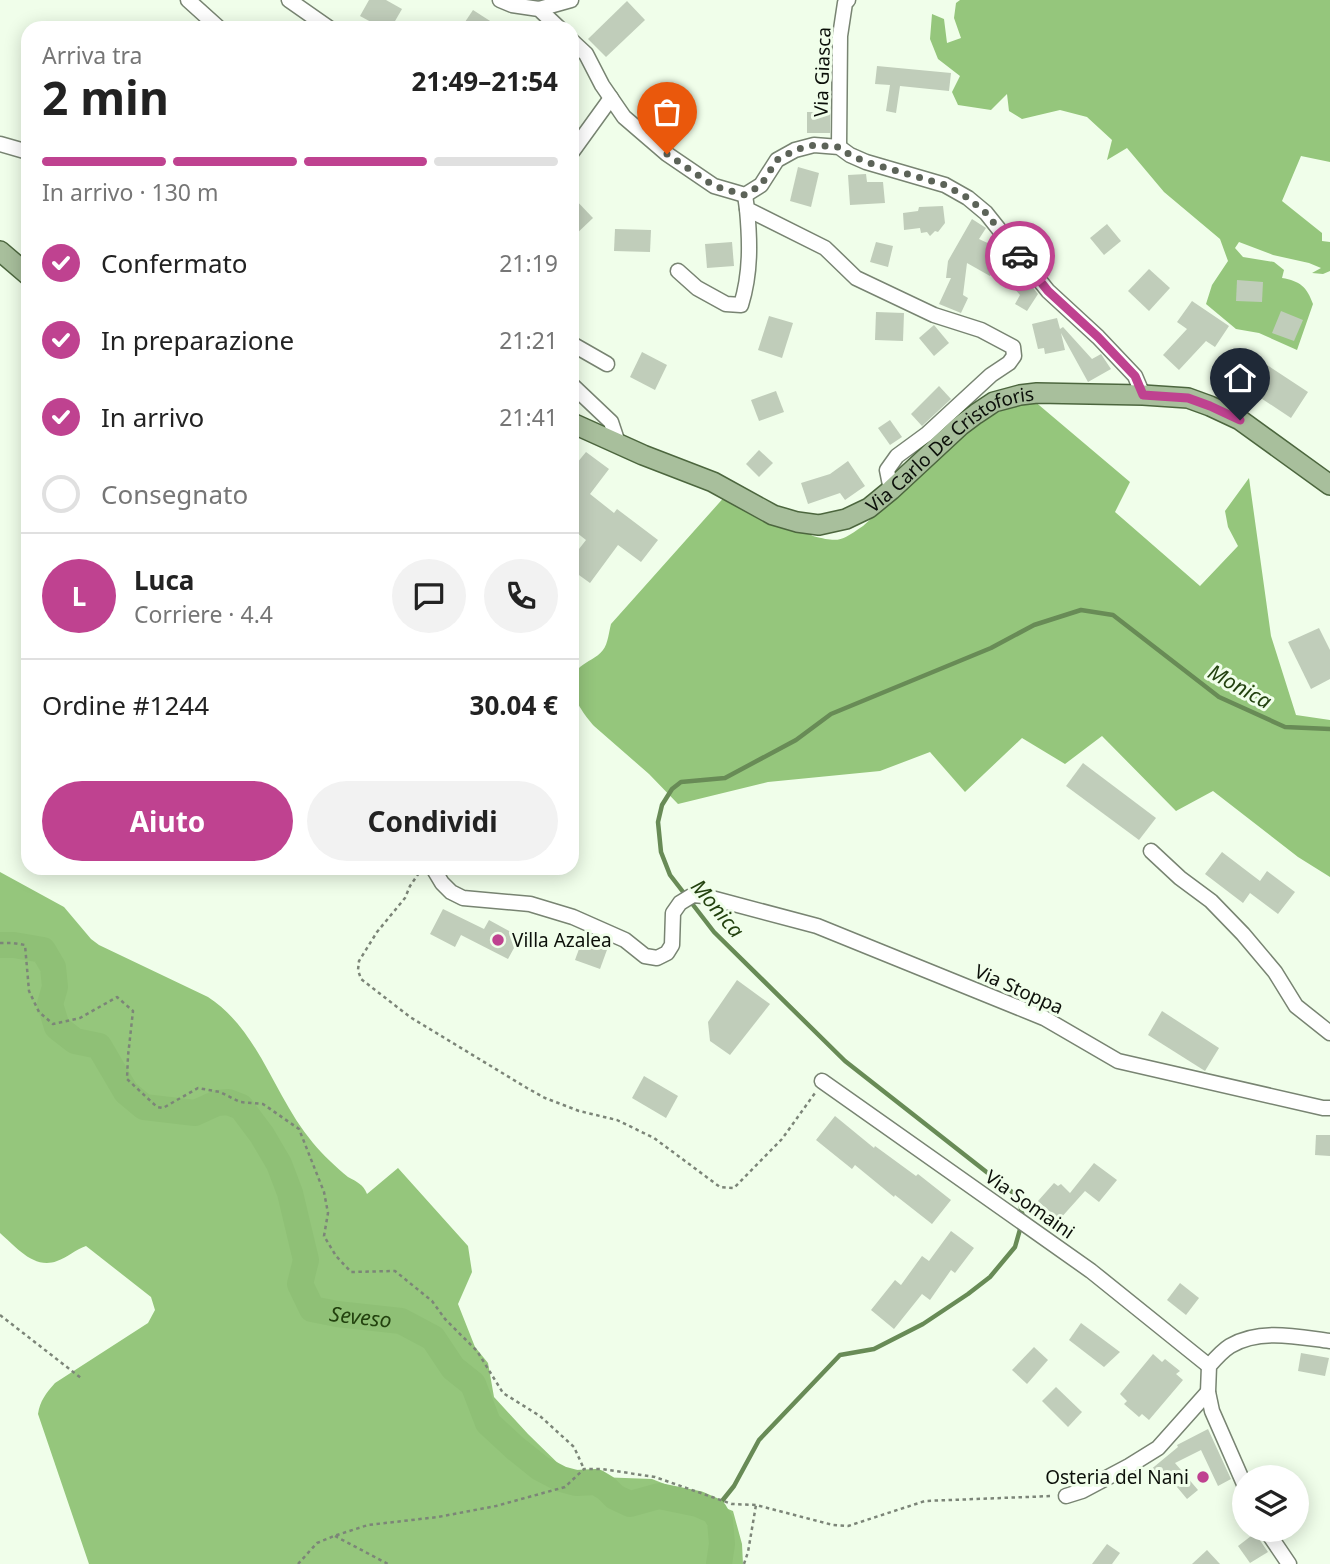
<!DOCTYPE html>
<html lang="it">
<meta charset="utf-8">
<style>
:root{--surface:#fff;--page:#f2f2f2;--text:#222;--muted:#767676;--line:#e0e0e0;--accent:#bf4290}
body{margin:0;font-family:"Noto Sans",sans-serif;background:var(--page);color:var(--text);height:100vh;display:flex;flex-direction:column;font-size:26px;white-space:nowrap}
*{box-sizing:border-box;margin:0}
p{font-size:23px;color:var(--muted)}
.icon{flex:none;width:38px;height:38px;fill:none;stroke:currentColor;stroke-width:2;stroke-linecap:round;stroke-linejoin:round}
.map{position:relative;flex:1;overflow:hidden}
.side{position:absolute;left:21px;top:21px;width:558px;height:854px;display:flex;flex-direction:column;background:var(--surface);border-radius:21px;box-shadow:0 4px 18px #0003}
.side>*{flex:none}
.controls{position:absolute;left:1232px;top:1465px;display:grid;gap:14px}
.controls a{display:grid;place-items:center;width:77px;height:77px;border-radius:50%;background:var(--surface);box-shadow:0 4px 18px #0003;font-size:35px}
.pin{position:absolute;display:grid;place-items:center;width:60px;height:60px;color:#fff;margin:-72px -30px;border-radius:50% 50% 50% 0;rotate:-45deg;box-shadow:0 0 7px #0007}
.pin .icon{rotate:45deg}
.courier{position:absolute;display:grid;place-items:center;width:70px;height:70px;margin:-35px;border:5px solid #bf4290;border-radius:50%;background:#fff;color:#222;box-shadow:0 2px 9px #0007}
.head em{font-style:normal;font-weight:700}
.head div{display:flex;flex-direction:column-reverse}
.head{display:flex;align-items:center;justify-content:space-between;height:119px;padding:0 21px}
h1{font-size:46px;font-weight:700;line-height:52px}
.bar{display:grid;grid-template-columns:repeat(4,1fr);gap:10px 7px;align-content:center;height:84px;padding:0 21px}
.bar i{height:9px;border-radius:5px;background:var(--line)}
.bar .active{background:var(--accent)}
.bar p{grid-column:span 4}
.line{display:flex;align-items:center;gap:18px;padding:0 21px;border-top:2px solid var(--line)}
.line div{flex:1}
.round{display:grid;place-items:center;flex:none;width:74px;height:74px;border-radius:37px;background:var(--page)}
ol{padding:0 21px;list-style:none}
li{display:flex;align-items:center;gap:21px;height:77px}
li p{margin-inline-start:auto}
li .icon{padding:7px;border-radius:50%;background:var(--accent);color:#fff;stroke-width:4}
li:last-child{color:var(--muted)}
li i{width:38px;height:38px;border:4px solid var(--line);border-radius:50%}
.primary-button{display:flex;gap:14px;margin-top:auto;padding:14px 21px}
.primary-button a{flex:1;height:80px;border-radius:42px;background:var(--accent);color:#fff;font-size:28px;font-weight:700;line-height:80px;text-align:center}
.primary-button a+a{background:var(--page);color:var(--text)}
.map>svg:first-child{display:block}
.forest{fill:#95c67c}
.lines{fill:none;stroke-linecap:round;stroke-linejoin:round}
.stream{stroke:#688b56;stroke-width:4.5}
.river{stroke:#8fc076;stroke-width:26}
.building{fill:#c0cdba}
.minor-casing{stroke:#788472;stroke-width:17}
.major-casing{stroke:#4c663e;stroke-width:22}
.path{stroke:#7c8578;stroke-width:2.5;stroke-dasharray:3.5 3.5;stroke-linecap:butt}
.minor{stroke:#fff;stroke-width:14}
.major{stroke:#a8bf9c;stroke-width:19}
.done{stroke:#5c6358;stroke-width:7;stroke-dasharray:0 12.6}
.route{stroke:#bf4290;stroke-width:9}
.poi-dot{fill:#bf4290;stroke:#f0feea;stroke-width:2.5}
.labels{text-anchor:middle;dominant-baseline:central;stroke-width:6;stroke-linejoin:round;paint-order:stroke}
.street-label{font-size:19px;fill:#0c100a;stroke:#f0feea}
.poi-label{font-size:19px;fill:#0c100a;stroke:#f0feea;text-anchor:start}
.water-label{font-size:21px;font-style:italic;fill:#23420f;stroke:#f0feea}
</style>
<div class="map">
<svg width="1330" height="1564" viewBox="0 0 1330 1564">
<rect width="100%" height="100%" fill="#f0feea"/>
<!-- forest -->
<g class="forest">
<path d="M960,0H1330V162L1301,156L1282,201L1322,233V241L1330,242V271L1323,274L1312,273L1321,268L1309,263L1273,255L1239,242L1235,248L1243,257L1274,262L1284,270L1282,278C1300,281 1307,287 1313,304L1297,350L1259,333L1236,329L1206,304L1212,285L1228,261L1220,239L1164,192L1127,148L1107,160L1112,140L1087,117L1060,110L1022,119L1009,111L1007,94L991,110L958,105L952,92L960,76L938,59L930,39L932,14L944,19L947,43L961,38L954,18L956,3Z"/>
<path d="M1033,400L1130,482L1115,512L1200,586L1238,546L1228,527L1225,511L1249,478L1271,636L1296,715L1330,720V877L1298,857L1213,791L1176,811L1102,736L1065,764L1022,738L965,792L930,752L880,771L768,782L678,804L649,774L594,726C581,711 562,685 580,667C587,661 597,658 603,650C608,644 609,631 611,624L727,494L813,536C840,543 841,541 863,526L976,424L1008,407Z"/>
<path d="M0,872L64,907L91,939L99,945L208,997C260,1031 274,1097 313,1143C323,1155 336,1167 348,1177C357,1182 363,1184 367,1194L398,1168L468,1246L472,1272L458,1304L475,1347L488,1363L494,1397L528,1434L571,1476L652,1479L733,1511L742,1544L743,1564H89L38,1414C40,1401 46,1393 55,1383L148,1323L155,1310L151,1297L86,1246C76,1249 67,1258 57,1261C34,1270 15,1246 0,1233Z"/>
</g>
<g class="lines">
<!-- stream -->
<g class="stream">
<polyline points="1023,1217 1020,1204 1012,1192 845,1061 714,932 670,875 661,852 658,822 662,805 672,789 681,782 725,778 796,740 831,714 991,648 1034,625 1081,610 1113,615 1219,697 1285,727 1330,729"/>
<polyline points="714,1511 734,1486 759,1440 840,1355 874,1349 923,1324 968,1294 990,1277 1015,1247 1021,1226"/>
</g>
<!-- river -->
<path class="river" id="s1" d="M0,945H14L43,950L53,967L55,987L50,1004L57,1027L75,1041L99,1046L126,1092L144,1107L195,1113L217,1103L228,1102L241,1107L262,1135L279,1164L290,1193L306,1260L300,1284L312,1309L337,1314L401,1321L433,1338L453,1368L473,1384L488,1423L515,1448L540,1468L561,1479L576,1483L596,1482L606,1488L615,1497L630,1504L659,1496L698,1504L714,1511L720,1521L722,1544L719,1564"/>
</g>
<!-- building -->
<g class="building">
<polygon points="369,0 386,0 402,9 391,28 382,28 360,16"/>
<polygon points="627,1 645,20 606,57 588,39"/>
<polygon points="473,10 501,28 461,28"/>
<polygon points="877,66 951,73 949,91 900,86 896,113 886,111 890,85 875,84"/>
<rect x="807" y="112" width="23" height="21"/>
<polygon points="798,167 819,173 811,207 790,201"/>
<polygon points="866,174 867,182 883,182 885,203 850,205 848,175"/>
<polygon points="572,196 593,218 572,238"/>
<polygon points="943,206 945,223 938,232 935,231 930,236 927,232 921,233 920,228 904,230 903,213 918,211 919,207"/>
<polygon points="972,219 986,228 979,239 996,247 994,251 999,254 996,260 998,261 990,276 967,263 963,295 968,298 961,313 939,304 951,278 946,278 948,261"/>
<polygon points="1107,224 1121,241 1104,255 1090,238"/>
<polygon points="615,229 651,230 650,252 614,251"/>
<polygon points="732,242 734,266 707,268 705,244"/>
<polygon points="876,242 893,246 888,267 870,262"/>
<polygon points="1018,269 1038,294 1027,311 1015,304 1020,295 1006,279"/>
<polygon points="1149,269 1170,288 1149,311 1128,291"/>
<polygon points="1237,280 1263,282 1262,302 1236,301"/>
<polygon points="1192,301 1229,326 1215,347 1206,341 1179,370 1163,355 1187,329 1177,322"/>
<polygon points="1281,311 1303,320 1294,341 1272,333"/>
<polygon points="876,312 904,313 903,341 875,340"/>
<polygon points="769,316 793,323 782,358 758,350"/>
<polygon points="1057,318 1060,329 1063,327 1092,359 1101,354 1111,369 1088,382 1061,333 1065,350 1045,354 1044,348 1038,349 1032,324"/>
<polygon points="934,325 949,343 934,356 919,338"/>
<polygon points="1243,350 1258,359 1257,371 1261,361 1308,392 1291,418 1226,375"/>
<polygon points="642,352 667,365 655,390 630,377"/>
<polygon points="939,386 951,399 922,426 911,414"/>
<polygon points="776,391 784,412 759,421 751,400"/>
<polygon points="890,420 902,437 890,445 878,428"/>
<polygon points="759,450 773,463 759,477 746,464"/>
<polygon points="586,452 609,469 590,494 614,513 617,509 658,540 641,562 618,545 590,583 572,570 572,558 586,540 572,529 572,469"/>
<polygon points="848,461 865,486 845,500 840,493 808,504 801,483 830,474"/>
<polygon points="1319,628 1330,650 1330,679 1311,689 1288,642"/>
<polygon points="1083,763 1156,818 1139,840 1066,786"/>
<polygon points="1222,852 1260,881 1267,871 1295,892 1278,914 1250,893 1243,903 1205,874"/>
<polygon points="443,909 484,929 489,920 520,937 508,959 461,935 455,947 430,934"/>
<polygon points="583,938 608,947 600,969 575,960"/>
<polygon points="737,980 770,1004 730,1055 710,1041 708,1022"/>
<polygon points="1162,1011 1219,1048 1205,1071 1148,1035"/>
<polygon points="644,1076 678,1096 666,1118 632,1098"/>
<polygon points="835,1116 874,1148 875,1146 916,1176 918,1174 951,1200 932,1224 895,1195 894,1197 855,1165 852,1169 816,1140"/>
<polygon points="1316,1135 1330,1135 1330,1156 1315,1155"/>
<polygon points="1094,1163 1117,1180 1099,1202 1085,1191 1059,1220 1038,1201 1054,1183 1058,1186 1061,1184 1070,1193"/>
<polygon points="951,1231 974,1248 955,1273 951,1270 930,1300 922,1294 894,1329 871,1310 895,1280 901,1285 922,1256 929,1261"/>
<polygon points="1180,1283 1199,1298 1186,1315 1167,1300"/>
<polygon points="1081,1323 1120,1352 1104,1367 1069,1340"/>
<polygon points="1034,1347 1048,1360 1027,1384 1012,1370"/>
<polygon points="1301,1353 1329,1358 1325,1376 1298,1371"/>
<polygon points="1153,1354 1162,1362 1165,1359 1180,1371 1176,1374 1183,1380 1149,1420 1142,1414 1139,1417 1124,1404 1127,1401 1120,1394"/>
<polygon points="1056,1387 1082,1412 1068,1427 1042,1401"/>
<polygon points="1208,1429 1231,1479 1218,1486 1201,1450 1175,1463 1198,1490 1187,1499 1162,1469 1152,1474 1149,1471 1178,1447 1177,1445"/>
<polygon points="1255,1533 1268,1552 1250,1563 1238,1546"/>
<polygon points="1107,1544 1120,1553 1112,1564 1092,1564"/>
<polygon points="1207,1550 1220,1564 1192,1564"/>
</g>
<g class="lines">
<defs>
<g id="minor">
<polyline points="188,0 219,28"/>
<polyline points="289,0 329,28"/>
<polyline points="500,0 512,5 539,9 559,28"/>
<polyline points="539,9 571,0"/>
<polyline points="572,41 586,54 602,85 624,117 667,154 714,186 745,195 761,185 777,160 795,150 814,145 839,147 850,155 866,162 945,185 968,198 986,213 1048,291 1098,337 1135,376 1143,395"/>
<polyline points="0,144 28,152"/>
<polyline points="839,147 840,36 845,3 848,0"/>
<polyline points="572,152 611,98"/>
<polyline points="745,195 747,209 825,248 856,278 934,315 981,330 1013,347 1014,356 1009,363 991,375 927,434 897,456 887,470 891,490"/>
<path d="M678,271L697,288L726,304L741,305C751,273 750,241 747,209"/>
<polyline points="572,344 607,364"/>
<polyline points="572,385 611,422 618,443"/>
<polyline points="1151,851 1180,878 1211,901 1243,934 1275,972 1296,1006 1330,1033"/>
<polyline points="433,868 442,883 451,892 463,898 530,904 573,917 625,940 645,956 657,958 667,953 672,945 673,913 680,903 693,895 704,896 817,926 1044,1018 1118,1061 1323,1108 1330,1108"/>
<polyline points="822,1081 1091,1271 1209,1366"/>
<path d="M1244,1484L1212,1411L1208,1392L1209,1366C1215,1359 1222,1351 1230,1346C1260,1328 1298,1337 1330,1341"/>
<polyline points="1066,1496 1082,1491 1129,1466 1158,1448 1208,1392"/>
<polyline points="1266,1530 1289,1564"/>
</g>
<g id="major">
<polyline points="0,251 28,275"/>
<path id="s2" d="M572,423L643,455L713,482L773,515L797,522L819,525L846,519L869,508L891,490L960,426L976,414L994,402L1020,395L1037,393L1143,395L1188,398L1210,406L1240,420L1330,485"/>
</g>
</defs>
<!-- minor casing -->
<use href="#minor" class="minor-casing"/>
<!-- major casing -->
<use href="#major" class="major-casing"/>
<!-- path -->
<g class="path">
<polyline points="419,873 410,886 405,898 377,932 359,961 358,970 361,979 410,1017 527,1088 545,1098 579,1111 617,1120 654,1138 720,1187 734,1188 782,1139 815,1093"/>
<polyline points="0,943 13,943 25,945 29,991 39,1012 53,1024 80,1018 117,997 133,1011 128,1056 127,1079 157,1107 163,1108 198,1088 220,1092 240,1102 263,1104 299,1129 324,1192 328,1213 324,1236 336,1256 351,1272 395,1271 432,1301 445,1319 477,1351 503,1393 540,1416 574,1447 584,1469"/>
<polyline points="0,1315 81,1378"/>
<polyline points="335,1536 388,1564"/>
<polyline points="298,1564 317,1543 334,1536 368,1525 438,1517 496,1506 565,1487 584,1469 602,1469 655,1477 732,1504 756,1505 833,1525 848,1526 925,1501 1052,1496"/>
<polyline points="744,1564 748,1552 756,1505"/>
</g>
<!-- minor -->
<use href="#minor" class="minor"/>
<!-- major -->
<use href="#major" class="major"/>
</g>
<g class="lines">
<!-- done -->
<polyline class="done" points="667,154 714,186 745,195 761,185 777,160 795,150 814,145 839,147 850,155 866,162 945,185 968,198 986,213 1020,256"/>
<!-- route -->
<polyline class="route" points="1020,256 1048,291 1098,337 1135,376 1143,395 1188,398 1210,406 1240,420"/>
</g>
<!-- markers -->
<g class="poi-dot">
<circle cx="498" cy="940" r="7"/>
<circle cx="1203" cy="1477" r="7"/>
</g>
<g class="labels">
<!-- street labels -->
<g class="street-label">
<text transform="translate(822 72) rotate(-88)">Via Giasca</text>
<text stroke="none"><textPath href="#s2" startOffset="424">Via Carlo De Cristoforis</textPath></text>
<text transform="translate(1019 989) rotate(24)">Via Stoppa</text>
<text transform="translate(1030 1204) rotate(35)">Via Somaini</text>
</g>
<!-- poi labels -->
<g class="poi-label">
<text x="512" y="940">Villa Azalea</text>
<text x="1189" y="1477" text-anchor="end">Osteria del Nani</text>
</g>
<!-- water labels -->
<g class="water-label">
<text transform="translate(1240 686) rotate(29)">Monica</text>
<text transform="translate(718 908) rotate(50)">Monica</text>
<text stroke="none"><textPath href="#s1" startOffset="620">Seveso</textPath></text>
</g>
</g>
</svg>
<div class="controls">
<a><svg class="icon" aria-label="layers" viewBox="0 0 24 24"><path d="M12 4l9 5-9 5-9-5zM3 14l9 5 9-5"/></svg></a>
</div>
<div class="pin" style="left:667px;top:154px;background:#ea580c"><svg class="icon" aria-label="bag" viewBox="0 0 24 24"><path d="M5 8h14l-1 12H6zM9 8a3 3 0 0 1 6 0"/></svg></div>
<div class="pin" style="left:1240px;top:420px;background:#1f2937"><svg class="icon" aria-label="home" viewBox="0 0 24 24"><path d="M3 11l9-7 9 7M6 9v11h12V9"/></svg></div>
<div class="courier" style="left:1020px;top:256px"><svg class="icon" aria-label="car" viewBox="0 0 24 24"><path d="M5 17H2v-5l4-1 3-4h7l3 4 3 1v5h-3M9 17h6M6 11h13"/><circle cx="7" cy="17" r="2"/><circle cx="17" cy="17" r="2"/></svg></div>
<section class="side">
<div class="head"><div><h1>2 min</h1><p>Arriva tra</p></div><em>21:49–21:54</em></div>
<div class="bar"><i class="active"></i><i class="active"></i><i class="active"></i><i></i><p>In arrivo · 130 m</p></div>
<ol>
<li><svg class="icon" aria-label="check" viewBox="0 0 24 24"><path d="M5 12l5 5 9-10"/></svg>Confermato<p>21:19</p></li>
<li><svg class="icon" aria-label="check" viewBox="0 0 24 24"><path d="M5 12l5 5 9-10"/></svg>In preparazione<p>21:21</p></li>
<li><svg class="icon" aria-label="check" viewBox="0 0 24 24"><path d="M5 12l5 5 9-10"/></svg>In arrivo<p>21:41</p></li>
<li><i></i>Consegnato</li>
</ol>
<div class="line" style="height:126px"><b class="round" style="background:var(--accent);color:#fff">L</b><div><b>Luca</b><p>Corriere · 4.4</p></div><a class="round"><svg class="icon" aria-label="chat" viewBox="0 0 24 24"><path d="M4 5h16v11H9l-5 4z"/></svg></a><a class="round"><svg class="icon" aria-label="phone" viewBox="0 0 24 24"><path d="M5 4h4l2 5-3 2q2 4 5 5l2-3 5 2v4C11 20 4 13 5 4z"/></svg></a></div>
<div class="line" style="height:91px"><div>Ordine #1244</div><b>30.04 €</b></div>
<div class="primary-button"><a>Aiuto</a><a>Condividi</a></div>
</section>
</div>
